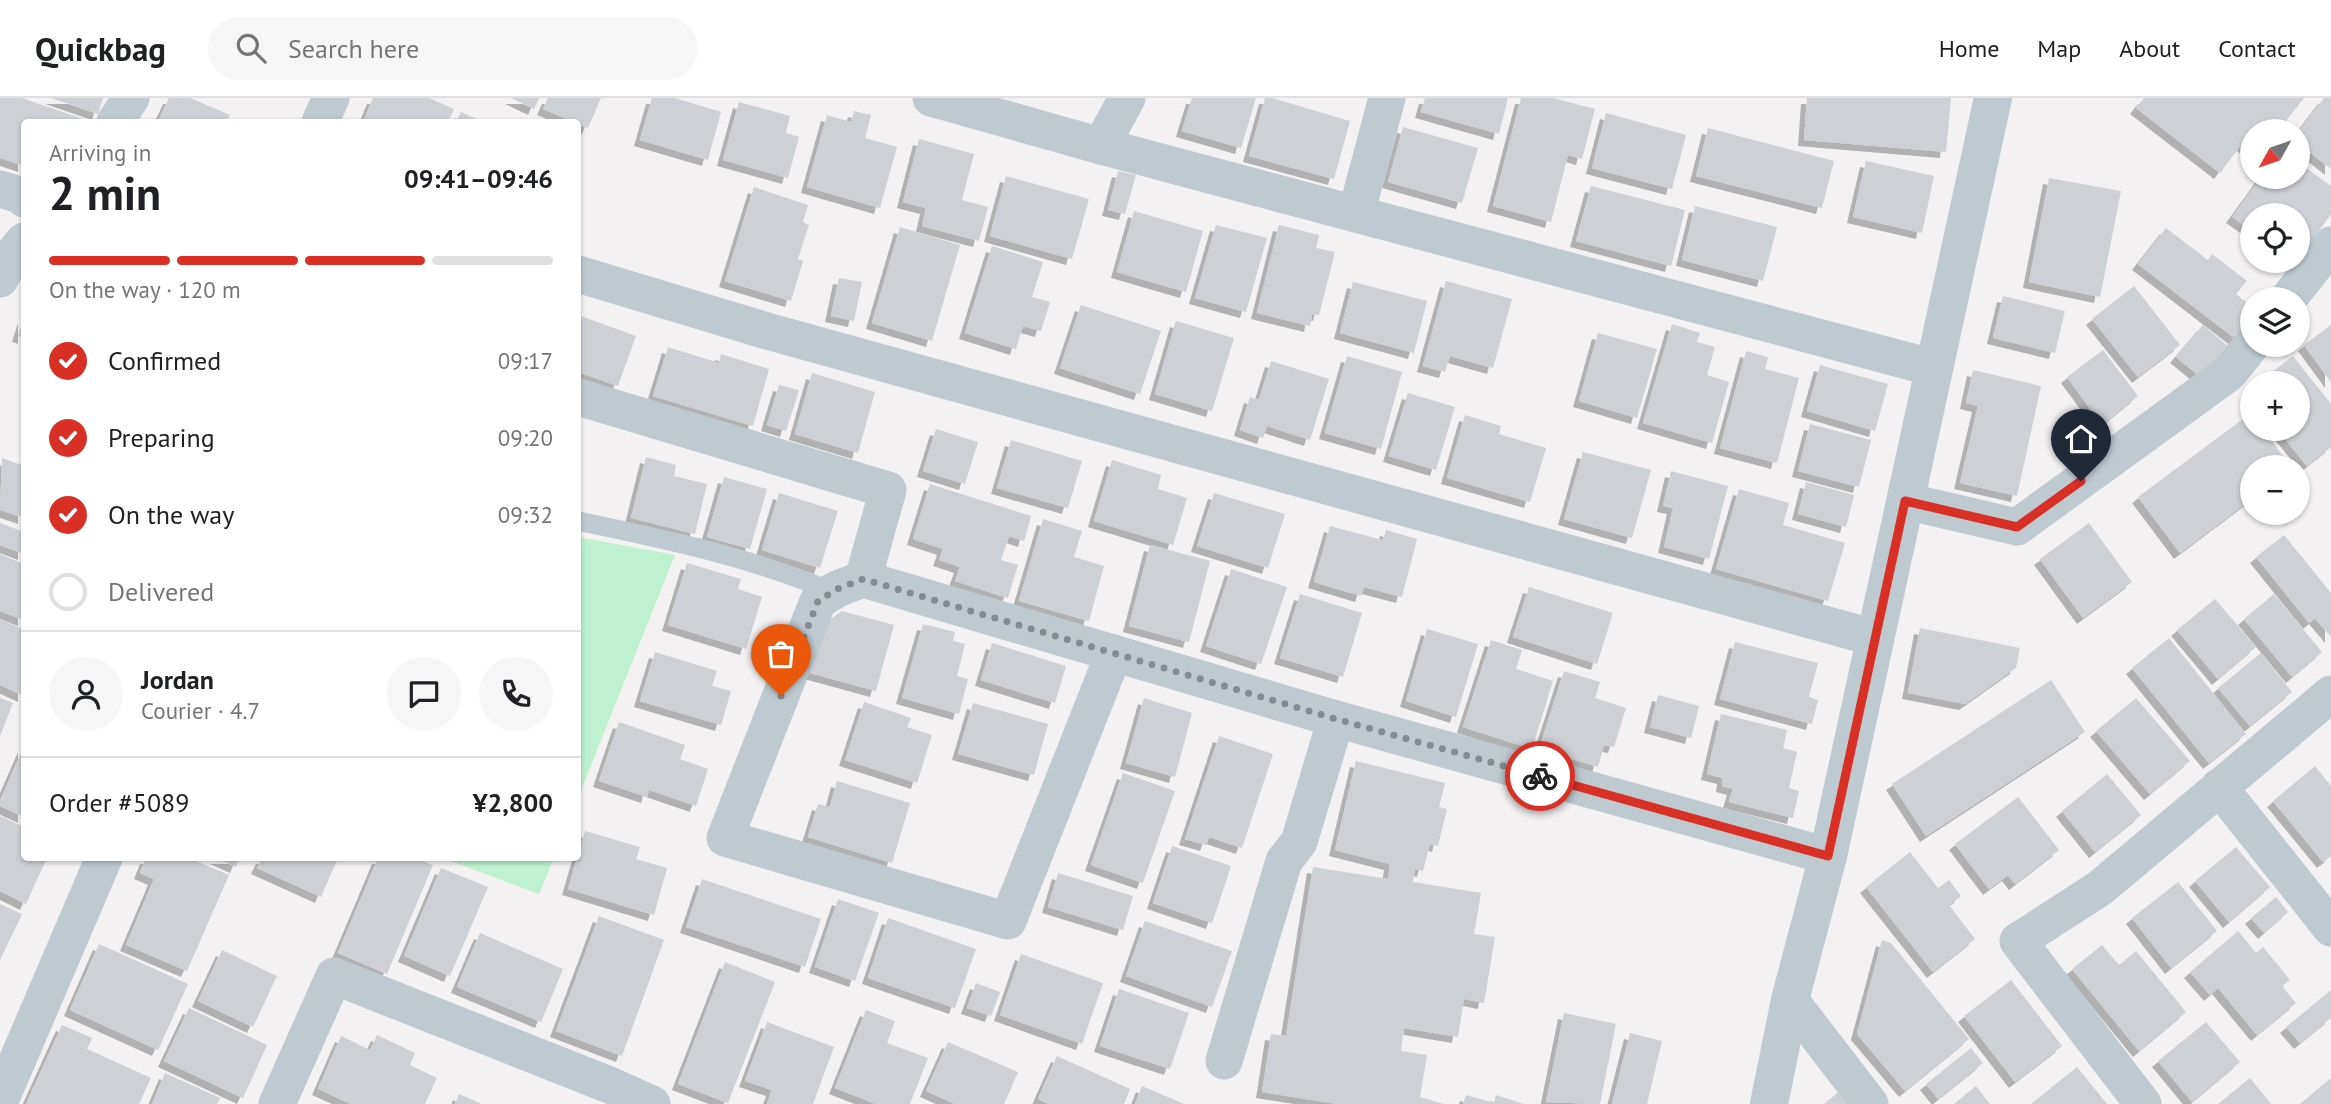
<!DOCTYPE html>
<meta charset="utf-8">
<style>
:root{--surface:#fff;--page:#f6f6f6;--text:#202124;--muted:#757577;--line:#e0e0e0;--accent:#d93025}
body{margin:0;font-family:"PT Sans",sans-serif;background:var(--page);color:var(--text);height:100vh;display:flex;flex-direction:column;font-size:26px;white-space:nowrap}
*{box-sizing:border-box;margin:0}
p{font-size:23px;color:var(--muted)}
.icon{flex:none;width:38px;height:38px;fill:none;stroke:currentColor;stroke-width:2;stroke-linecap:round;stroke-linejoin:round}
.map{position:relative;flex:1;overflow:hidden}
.sheet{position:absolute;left:21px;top:21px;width:560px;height:742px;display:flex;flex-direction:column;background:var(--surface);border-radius:7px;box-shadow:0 2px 5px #0004}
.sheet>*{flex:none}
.needle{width:46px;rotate:230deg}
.buttons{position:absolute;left:2240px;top:21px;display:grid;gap:14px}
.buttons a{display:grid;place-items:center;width:70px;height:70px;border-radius:50%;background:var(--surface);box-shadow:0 2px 5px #0004;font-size:35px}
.pin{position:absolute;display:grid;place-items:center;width:60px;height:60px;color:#fff;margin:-72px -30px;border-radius:50% 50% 50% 0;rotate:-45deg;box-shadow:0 0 7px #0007}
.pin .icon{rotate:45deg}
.courier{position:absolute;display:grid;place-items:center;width:70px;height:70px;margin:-35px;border:5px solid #d93025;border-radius:50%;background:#fff;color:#222;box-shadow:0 2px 9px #0007}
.summary em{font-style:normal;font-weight:700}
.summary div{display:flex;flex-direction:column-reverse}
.summary{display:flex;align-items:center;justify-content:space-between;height:119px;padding:0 28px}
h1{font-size:46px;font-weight:700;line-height:52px}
.bar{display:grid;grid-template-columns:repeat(4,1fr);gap:10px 7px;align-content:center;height:84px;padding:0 28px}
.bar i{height:9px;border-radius:5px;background:var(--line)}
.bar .selected{background:var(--accent)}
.bar p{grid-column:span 4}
.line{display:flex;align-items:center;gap:18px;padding:0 28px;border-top:2px solid var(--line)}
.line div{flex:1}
.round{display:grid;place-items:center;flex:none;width:74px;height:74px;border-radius:37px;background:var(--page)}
ol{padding:0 28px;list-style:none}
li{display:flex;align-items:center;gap:21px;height:77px}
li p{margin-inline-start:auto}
li .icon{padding:7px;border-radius:50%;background:var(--accent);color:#fff;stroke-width:4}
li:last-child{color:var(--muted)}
li i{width:38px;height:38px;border:4px solid var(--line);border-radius:50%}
header{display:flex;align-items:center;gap:42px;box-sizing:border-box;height:98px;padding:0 35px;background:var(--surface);border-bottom:2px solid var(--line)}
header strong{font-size:33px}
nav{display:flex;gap:38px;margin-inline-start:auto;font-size:24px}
.search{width:490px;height:63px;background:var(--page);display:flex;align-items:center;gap:18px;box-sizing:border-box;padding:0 24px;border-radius:38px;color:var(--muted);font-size:26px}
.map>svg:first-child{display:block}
.green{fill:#bff1cf}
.building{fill:#cdd0d5;filter:url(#shadow)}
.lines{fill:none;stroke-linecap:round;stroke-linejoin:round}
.service{stroke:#bec9d0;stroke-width:19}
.minor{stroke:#bec9d0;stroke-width:37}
.tertiary{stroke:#bec9d0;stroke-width:38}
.done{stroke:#848c92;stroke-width:7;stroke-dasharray:0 12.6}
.route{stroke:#d93025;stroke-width:9}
</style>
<header>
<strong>Quickbag</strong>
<div class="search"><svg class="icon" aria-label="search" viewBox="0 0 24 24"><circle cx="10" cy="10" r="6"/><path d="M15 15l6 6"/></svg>Search here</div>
<nav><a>Home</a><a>Map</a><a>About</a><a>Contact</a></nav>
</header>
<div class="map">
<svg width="2331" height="1006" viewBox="0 0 2331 1006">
<defs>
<filter id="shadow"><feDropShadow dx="-6" dy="6" stdDeviation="0" flood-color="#0004"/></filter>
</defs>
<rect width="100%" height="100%" fill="#f3f1f1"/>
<!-- green -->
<g class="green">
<polygon points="578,439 675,457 578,700"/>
<polygon points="443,760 554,760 539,796"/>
</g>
<!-- building -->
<g class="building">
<polygon points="0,0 22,0 92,24 24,24 24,68 0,60"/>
<polygon points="51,0 103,0 98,16"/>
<polygon points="169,0 190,0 230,17 226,24 158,24"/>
<polygon points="373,0 429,0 454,11 448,24 363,24"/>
<polygon points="511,0 539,0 534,11"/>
<polygon points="548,0 601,0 588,30 543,11"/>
<polygon points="652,0 675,0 721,14 708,62 640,42"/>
<polygon points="1192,0 1256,0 1241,50 1182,33"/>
<polygon points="1265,0 1272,0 1350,23 1334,81 1249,58"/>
<polygon points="1425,0 1508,0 1499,36 1421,14"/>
<polygon points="1521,0 1553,0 1595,11 1582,61 1568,57 1551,124 1493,108"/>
<polygon points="1807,0 1951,0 1946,54 1804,42"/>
<polygon points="2144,0 2304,0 2278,33 2252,33 2252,55 2242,46 2220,75 2136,10"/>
<polygon points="2324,0 2331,0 2331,71 2298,45 2298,34"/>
<polygon points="739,4 790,18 786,35 799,39 788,80 723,62"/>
<polygon points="854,13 871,17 865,40 897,49 880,110 807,89 827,17 851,24"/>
<polygon points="461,14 483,24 456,24"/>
<polygon points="1606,15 1686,37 1672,91 1592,70"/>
<polygon points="1403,29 1478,50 1462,105 1388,84"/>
<polygon points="1708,30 1834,63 1822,110 1696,78"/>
<polygon points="919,41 974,56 962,102 988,109 979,143 922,128 926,110 903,104"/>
<polygon points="1866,63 1934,78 1922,135 1853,119"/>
<polygon points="2298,64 2331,88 2331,116 2298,162 2298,117 2252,117 2252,133 2232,119 2261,79 2298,79"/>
<polygon points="1118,73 1136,77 1125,116 1108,112"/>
<polygon points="1006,78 1089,101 1072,161 990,138"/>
<polygon points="2049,80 2121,93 2100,199 2029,184"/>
<polygon points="1591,88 1685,112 1671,168 1576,143"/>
<polygon points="754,89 808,107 803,124 809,127 798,161 803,163 791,203 725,183"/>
<polygon points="1695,108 1777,129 1763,183 1682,162"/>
<polygon points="1134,113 1203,133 1186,194 1117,174"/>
<polygon points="1216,127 1267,140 1246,214 1195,200"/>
<polygon points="1279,127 1319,137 1316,150 1335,154 1319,217 1312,216 1310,228 1257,215"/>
<polygon points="900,129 960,147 932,243 872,225"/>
<polygon points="2166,130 2208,162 2212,156 2247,183 2236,196 2252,209 2252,222 2237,242 2138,166"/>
<polygon points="992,148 1043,164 1032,199 1050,204 1041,233 1023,228 1016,251 965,235"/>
<polygon points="839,180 862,184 854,223 831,218"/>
<polygon points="1446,183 1512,201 1493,270 1450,258 1445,274 1423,268"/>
<polygon points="1353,184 1427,203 1414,255 1340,235"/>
<polygon points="2134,188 2180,247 2138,279 2092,221"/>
<polygon points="2003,198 2065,213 2055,255 1993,240"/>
<polygon points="1081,207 1161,233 1140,296 1060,270"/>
<polygon points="578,217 636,238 618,288 578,274"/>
<polygon points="24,219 24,240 18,238"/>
<polygon points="1176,223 1234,240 1212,313 1155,296"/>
<polygon points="1672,226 1700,235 1697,244 1715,249 1707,277 1729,284 1712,345 1643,325"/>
<polygon points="2203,227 2229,249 2203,281 2176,259"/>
<polygon points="2331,227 2331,284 2304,247"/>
<polygon points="1598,235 1657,251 1637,320 1579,303"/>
<polygon points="668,249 719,265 721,256 769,271 753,328 653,298"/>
<polygon points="2103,252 2138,298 2102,327 2067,279"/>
<polygon points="1746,253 1768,259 1765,271 1799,280 1777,365 1720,350"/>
<polygon points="1347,258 1402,274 1381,351 1325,335"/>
<polygon points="2293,258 2331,306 2331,349 2307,368 2277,331 2298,331 2298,285 2258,285"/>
<polygon points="1271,263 1329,281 1310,342 1267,328 1263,340 1240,332 1250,299 1259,302"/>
<polygon points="1820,267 1888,286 1875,333 1807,313"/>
<polygon points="1973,272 2041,288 2017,398 1960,385 1978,308 1966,305"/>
<polygon points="812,275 875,294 858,355 795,336"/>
<polygon points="779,287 799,292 786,333 767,327"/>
<polygon points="1408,295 1455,309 1436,372 1389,358"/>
<polygon points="2251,315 2252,331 2263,331 2291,369 2252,369 2252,401 2180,455 2138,399"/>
<polygon points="1465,317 1501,328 1499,336 1546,350 1530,404 1447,380"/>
<polygon points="1810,326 1871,342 1859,389 1798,373"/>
<polygon points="936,331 978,344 965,386 923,373"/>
<polygon points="1011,342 1082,363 1068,410 997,390"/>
<polygon points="1583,354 1651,372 1632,440 1564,421"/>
<polygon points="646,359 676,367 674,378 707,386 695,436 631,420"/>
<polygon points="2,360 24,368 24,420 0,412"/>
<polygon points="1112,362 1161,377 1158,391 1187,400 1173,447 1094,423"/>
<polygon points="1671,373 1728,388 1709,461 1664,449 1673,410 1663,408"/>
<polygon points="724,379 767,391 750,451 707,439"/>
<polygon points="1806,384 1854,397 1846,429 1798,416"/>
<polygon points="930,386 1031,418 1024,443 1009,438 1001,462 1018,467 1008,500 955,483 960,469 939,462 943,451 913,441"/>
<polygon points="1739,391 1789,405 1783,427 1845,445 1828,503 1716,471"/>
<polygon points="779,395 838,413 820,470 762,452"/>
<polygon points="1214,395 1285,416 1268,470 1197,448"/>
<polygon points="1043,421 1082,433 1074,459 1104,468 1089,523 1019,503"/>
<polygon points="0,425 24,434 24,456 0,447"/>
<polygon points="2089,425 2132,484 2083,520 2040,461"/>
<polygon points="1330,428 1383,442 1386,432 1417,441 1402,499 1364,489 1361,498 1314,484"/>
<polygon points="2284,437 2331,495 2331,539 2315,520 2309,525 2256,459"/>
<polygon points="1150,447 1210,463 1189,544 1129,528"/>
<polygon points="0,456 24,466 24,522 0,513"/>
<polygon points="687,465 741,481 738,491 762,499 746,551 668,527"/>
<polygon points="1231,471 1287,489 1261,566 1206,548"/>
<polygon points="1529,489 1613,515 1597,566 1513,539"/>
<polygon points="1300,496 1362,515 1343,579 1280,560"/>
<polygon points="2274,496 2322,554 2292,579 2244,521"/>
<polygon points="2215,501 2256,549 2218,581 2177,532"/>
<polygon points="842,513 894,527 876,593 810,575 823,526"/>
<polygon points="0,521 24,532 24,598 0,587"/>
<polygon points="923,526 955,534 953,543 965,546 957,578 968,581 959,616 902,600"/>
<polygon points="1920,530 2020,550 2016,570 1965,606 1908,595"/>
<polygon points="1427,531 1478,546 1456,619 1406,603"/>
<polygon points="2169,540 2246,636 2209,665 2132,570"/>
<polygon points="1491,542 1522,552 1516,571 1553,583 1532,651 1463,629"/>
<polygon points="1735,544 1818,565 1809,599 1818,602 1812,626 1720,601"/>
<polygon points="992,545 1066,568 1055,605 981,582"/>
<polygon points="655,554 717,573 712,588 731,593 721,627 640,603"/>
<polygon points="2261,555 2292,594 2250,628 2218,590"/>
<polygon points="1564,573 1600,584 1595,600 1626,610 1614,649 1604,647 1598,669 1539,651"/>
<polygon points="2051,582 2085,634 1926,738 1892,686"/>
<polygon points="1658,597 1699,608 1691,640 1650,629"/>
<polygon points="0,600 13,605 0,638"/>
<polygon points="1144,600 1192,615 1175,679 1126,665"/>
<polygon points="2136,600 2190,663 2150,696 2096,633"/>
<polygon points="864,604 911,620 907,629 932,637 917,685 845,662"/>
<polygon points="973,605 1048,626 1034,677 958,656"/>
<polygon points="1721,616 1787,632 1783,650 1797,654 1789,690 1799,693 1793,720 1729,704 1733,691 1722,688 1723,680 1707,676"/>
<polygon points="619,624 685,647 680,661 708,671 696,708 649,692 647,699 599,683"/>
<polygon points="1219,638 1273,656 1242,750 1209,739 1206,747 1185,741"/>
<polygon points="24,648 24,719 0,708 0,703"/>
<polygon points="1356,663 1445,685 1439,709 1447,711 1438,748 1430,746 1423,773 1415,771 1413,784 1481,795 1474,836 1495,839 1484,905 1464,901 1458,939 1404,930 1401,953 1427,957 1420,999 1444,1006 1337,1006 1262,994 1271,936 1286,938 1313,769 1388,781 1390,766 1335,752"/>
<polygon points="2315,668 2331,688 2331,758 2323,764 2273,703"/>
<polygon points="1123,675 1175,693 1143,785 1091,767"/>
<polygon points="2107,676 2141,717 2095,754 2062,713"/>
<polygon points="837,683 910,705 892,765 808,739 818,706 830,709"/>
<polygon points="2018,699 2059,752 2015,786 2008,777 1989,791 1955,746"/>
<polygon points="0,718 24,729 24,760 47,760 26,806 0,793"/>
<polygon points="585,733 640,749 636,761 667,770 654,817 568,791"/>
<polygon points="1172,748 1231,768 1212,825 1153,805"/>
<polygon points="2236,749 2270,789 2229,824 2195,783"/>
<polygon points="1910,754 1938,790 1949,782 1961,798 1949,807 1975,841 1933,874 1866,789"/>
<polygon points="146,760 189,760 229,777 187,873 126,847 154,781 140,775"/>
<polygon points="216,760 240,760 236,769"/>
<polygon points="262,760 338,760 321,799 257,770"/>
<polygon points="378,760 414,760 433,767 387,876 338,855"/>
<polygon points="441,770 488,789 450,878 404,858"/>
<polygon points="1058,775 1133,798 1123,832 1048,809"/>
<polygon points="702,781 821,821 805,869 686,829"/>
<polygon points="2178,784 2217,833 2171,870 2132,820"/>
<polygon points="2276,799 2288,814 2264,835 2251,820"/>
<polygon points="838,801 879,815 855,883 815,869"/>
<polygon points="0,806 22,816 0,862"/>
<polygon points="599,818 664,842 622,958 556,933"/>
<polygon points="888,820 976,851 955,910 868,880"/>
<polygon points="1145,823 1232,853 1212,909 1126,878"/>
<polygon points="2238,833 2256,855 2263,849 2290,882 2282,888 2296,905 2257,937 2218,890 2210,897 2190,874"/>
<polygon points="480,835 563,871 541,924 457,889"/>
<polygon points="1882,842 1891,845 1969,941 1905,993 1857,936"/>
<polygon points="99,846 188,886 158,952 70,912"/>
<polygon points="2102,847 2119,867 2136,853 2186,914 2139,953 2072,871"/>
<polygon points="222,852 277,878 253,929 198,903"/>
<polygon points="1021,856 1103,885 1082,946 1000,917"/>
<polygon points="725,864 775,884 728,1005 678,986"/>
<polygon points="2011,882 2062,948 2015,984 1964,918"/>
<polygon points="976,885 1000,894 991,918 967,910"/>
<polygon points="1119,891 1189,915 1170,971 1100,948"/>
<polygon points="2331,892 2331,920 2300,945 2286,929"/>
<polygon points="189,910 267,947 243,1000 164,963"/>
<polygon points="866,912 895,923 887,945 928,960 910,1006 876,1006 835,990"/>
<polygon points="1564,915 1616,926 1600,1006 1546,1004"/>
<polygon points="767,924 834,949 813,1006 767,1006 772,992 745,983"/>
<polygon points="2206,924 2240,964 2192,1004 2158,963"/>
<polygon points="62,927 92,940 87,951 151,980 139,1006 26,1006"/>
<polygon points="1630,935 1662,943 1647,1006 1612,1006"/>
<polygon points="377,937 415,955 410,967 437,980 425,1006 351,1006 318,991 341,938 370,952"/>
<polygon points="948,944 1018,974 1004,1006 955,1006 926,993"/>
<polygon points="1971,950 1983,965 1938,1001 1926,986"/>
<polygon points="1057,958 1130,991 1124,1006 1049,1006 1038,1001"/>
<polygon points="2077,969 2107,1006 2031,1006"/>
<polygon points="165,975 220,1000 217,1006 152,1006"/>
<polygon points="2250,980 2271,1006 2218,1006"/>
<polygon points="2331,980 2331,1006 2300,1006"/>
<polygon points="1142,988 1184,1006 1135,1006"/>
<polygon points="1976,988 1990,1006 1954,1006"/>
<polygon points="1841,992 1852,1006 1824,1006"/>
<polygon points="459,996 482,1006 455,1006"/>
<polygon points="1466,997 1494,1005 1496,997 1524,1006 1463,1006"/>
</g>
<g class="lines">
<!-- service -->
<path class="service" d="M578,423C664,441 751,459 833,494"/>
<!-- minor -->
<g class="minor">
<polyline points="931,0 1101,48 1934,270"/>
<polyline points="115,24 131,0"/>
<polyline points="320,24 331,0"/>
<polyline points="1101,48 1127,0"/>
<polyline points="0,91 20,97 24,101"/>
<polyline points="1356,116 1387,0"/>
<polyline points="578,176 767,233 1875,540"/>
<polyline points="0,181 15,154 24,143"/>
<polyline points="2288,201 2331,147"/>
<polyline points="578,299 888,392 863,481 1336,621 1828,758"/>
<polyline points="1905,403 2017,429 2229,275 2252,246"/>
<polyline points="863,481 837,491 818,503 725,740 1008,823 1114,555"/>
<polyline points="2219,689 2331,830"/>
<polyline points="1790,902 1870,1006"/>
<polyline points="1224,963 1284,763 1299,744 1336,621"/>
<polyline points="0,1003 104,760"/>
<polyline points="277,1006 334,878 612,988 652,1006"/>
<polyline points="2143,1006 2018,843 2100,790 2331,596"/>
</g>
<!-- tertiary -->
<polyline class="tertiary" points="1769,1006 1790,902 1828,758 1993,0"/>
</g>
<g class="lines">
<!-- done -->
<polyline class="done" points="781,598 818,503 837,491 863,481 1336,621 1540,678"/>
<!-- route -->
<polyline class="route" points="1540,678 1828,758 1905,403 2017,429 2081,383"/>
</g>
</svg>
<div class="buttons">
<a><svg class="needle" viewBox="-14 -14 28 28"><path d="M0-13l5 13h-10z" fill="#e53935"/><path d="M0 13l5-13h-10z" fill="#757577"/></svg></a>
<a><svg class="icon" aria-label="locate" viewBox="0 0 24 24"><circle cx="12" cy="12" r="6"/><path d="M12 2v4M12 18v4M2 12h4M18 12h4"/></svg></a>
<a><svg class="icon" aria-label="layers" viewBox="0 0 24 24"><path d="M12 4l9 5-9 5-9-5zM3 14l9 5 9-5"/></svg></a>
<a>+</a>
<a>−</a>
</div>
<div class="pin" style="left:781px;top:598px;background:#ea580c"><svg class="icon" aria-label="bag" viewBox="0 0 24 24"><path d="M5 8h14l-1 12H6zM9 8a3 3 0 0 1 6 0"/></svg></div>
<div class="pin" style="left:2081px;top:383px;background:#1f2937"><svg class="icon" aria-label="home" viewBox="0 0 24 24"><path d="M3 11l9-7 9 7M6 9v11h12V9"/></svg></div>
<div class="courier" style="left:1540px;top:678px"><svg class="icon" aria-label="bike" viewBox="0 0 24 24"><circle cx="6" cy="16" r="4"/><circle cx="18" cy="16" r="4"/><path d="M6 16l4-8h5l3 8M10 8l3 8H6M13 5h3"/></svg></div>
<section class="sheet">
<div class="summary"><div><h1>2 min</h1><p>Arriving in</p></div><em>09:41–09:46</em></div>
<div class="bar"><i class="selected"></i><i class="selected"></i><i class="selected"></i><i></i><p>On the way · 120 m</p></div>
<ol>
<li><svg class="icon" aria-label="check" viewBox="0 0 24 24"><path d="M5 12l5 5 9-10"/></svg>Confirmed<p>09:17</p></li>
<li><svg class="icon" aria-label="check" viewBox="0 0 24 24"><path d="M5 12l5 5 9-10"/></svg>Preparing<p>09:20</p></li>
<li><svg class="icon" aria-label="check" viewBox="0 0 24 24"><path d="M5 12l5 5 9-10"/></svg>On the way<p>09:32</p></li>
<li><i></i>Delivered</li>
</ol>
<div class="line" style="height:126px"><a class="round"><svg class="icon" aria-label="person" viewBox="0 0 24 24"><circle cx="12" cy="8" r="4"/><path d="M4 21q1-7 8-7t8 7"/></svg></a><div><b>Jordan</b><p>Courier · 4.7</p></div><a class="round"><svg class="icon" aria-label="chat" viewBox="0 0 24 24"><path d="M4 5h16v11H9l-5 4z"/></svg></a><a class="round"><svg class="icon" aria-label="phone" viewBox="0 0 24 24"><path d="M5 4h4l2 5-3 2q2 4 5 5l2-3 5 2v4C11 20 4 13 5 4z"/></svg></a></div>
<div class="line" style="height:91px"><div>Order #5089</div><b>¥2,800</b></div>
</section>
</div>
